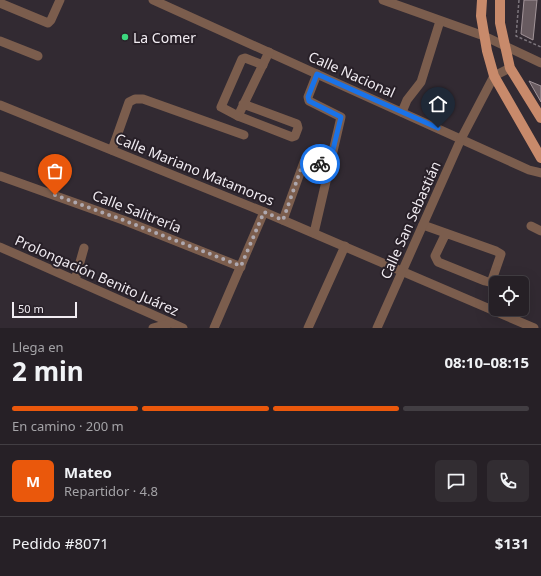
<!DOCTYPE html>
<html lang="es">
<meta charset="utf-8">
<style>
:root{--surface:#262026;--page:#322d32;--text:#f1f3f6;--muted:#a4a3a7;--line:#423e43;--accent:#ea580c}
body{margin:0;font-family:"Noto Sans",sans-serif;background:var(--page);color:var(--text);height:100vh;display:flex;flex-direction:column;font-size:15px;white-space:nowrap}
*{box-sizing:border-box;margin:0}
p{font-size:13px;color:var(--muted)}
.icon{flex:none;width:22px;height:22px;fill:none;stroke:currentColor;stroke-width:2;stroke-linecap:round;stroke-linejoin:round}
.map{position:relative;height:328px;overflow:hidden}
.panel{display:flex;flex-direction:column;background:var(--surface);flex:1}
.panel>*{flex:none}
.fabs{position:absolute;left:489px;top:276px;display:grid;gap:8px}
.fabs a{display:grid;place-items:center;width:40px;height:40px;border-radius:6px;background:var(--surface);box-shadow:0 4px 16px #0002,0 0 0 1px var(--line);font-size:20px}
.scale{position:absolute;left:12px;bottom:10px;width:65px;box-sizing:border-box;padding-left:4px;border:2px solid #f1ecf2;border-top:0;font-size:11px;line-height:14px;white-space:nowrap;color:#f1ecf2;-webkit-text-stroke:3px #282028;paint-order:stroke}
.pin{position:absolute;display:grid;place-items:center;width:34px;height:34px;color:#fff;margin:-41px -17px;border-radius:50% 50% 50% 0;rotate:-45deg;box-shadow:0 0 4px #0007}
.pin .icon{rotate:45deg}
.courier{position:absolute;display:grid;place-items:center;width:40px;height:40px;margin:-20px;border:3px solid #1a73e8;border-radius:50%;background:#fff;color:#222;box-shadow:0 1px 5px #0007}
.headline em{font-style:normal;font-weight:700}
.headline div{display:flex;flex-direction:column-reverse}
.headline{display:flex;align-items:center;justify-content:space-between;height:68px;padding:0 12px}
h1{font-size:26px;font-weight:700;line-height:30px}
.bar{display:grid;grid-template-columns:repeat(4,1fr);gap:6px 4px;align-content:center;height:48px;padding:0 12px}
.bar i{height:5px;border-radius:3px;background:var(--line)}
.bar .on{background:var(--accent)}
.bar p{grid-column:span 4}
.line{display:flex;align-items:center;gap:10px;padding:0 12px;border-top:1px solid var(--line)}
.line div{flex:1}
.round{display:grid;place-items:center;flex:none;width:42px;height:42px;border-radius:6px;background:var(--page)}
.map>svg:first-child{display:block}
.building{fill:#685b60;stroke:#a29499}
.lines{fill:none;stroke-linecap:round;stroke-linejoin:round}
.path{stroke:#7c757c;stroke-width:1.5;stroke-dasharray:3 2;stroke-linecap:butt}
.minor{stroke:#7b5d4d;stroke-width:9}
.major{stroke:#c88a6b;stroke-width:10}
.done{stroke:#aea8af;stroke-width:4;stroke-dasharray:0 7.2}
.route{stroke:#1a73e8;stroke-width:5}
.poi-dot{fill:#3cd77e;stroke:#282028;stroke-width:1.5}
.labels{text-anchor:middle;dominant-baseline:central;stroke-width:4;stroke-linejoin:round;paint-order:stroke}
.poi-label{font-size:14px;fill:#f1ecf2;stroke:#282028;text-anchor:start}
.street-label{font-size:14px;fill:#f1ecf2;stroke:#282028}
</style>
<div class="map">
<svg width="541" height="328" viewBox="0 0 541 328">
<rect width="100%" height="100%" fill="#322a32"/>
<!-- building -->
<g class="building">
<polygon points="524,0 537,0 533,40 521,34"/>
<polygon points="529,81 541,86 541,102"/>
</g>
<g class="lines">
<!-- path -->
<polyline class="path" points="519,0 516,36 541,47"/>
<!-- minor -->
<g class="minor">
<polyline points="153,0 529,170 541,173"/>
<polyline points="383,0 484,36 541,63"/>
<polyline points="0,3 48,23 51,20 60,0"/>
<polyline points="0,41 38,56"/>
<polyline points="243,104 297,124 298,128 295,136 292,137 238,116 269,52"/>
<polyline points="0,105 264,212 534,328"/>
<polyline points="402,112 407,100 421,82 440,21"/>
<polyline points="238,116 221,107 242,59 245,58 263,65"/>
<polyline points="112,150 129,102 135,99 143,99 244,135"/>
<polyline points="0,176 123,220 241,267"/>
<polyline points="283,220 304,162 329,166"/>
<polyline points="423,225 496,251 501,254 492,280 489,282 485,281 438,262 435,256 446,233"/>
<polyline points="531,226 541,231"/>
<polyline points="314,233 341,117 309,101 308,97 317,74"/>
<polyline points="0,247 183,328"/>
<polyline points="75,280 84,248"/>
<polyline points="153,328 171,323"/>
<polyline points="214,328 264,212"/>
<polyline points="308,328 345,246"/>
<polyline points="377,328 461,139 494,76 510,68"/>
</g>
<!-- major -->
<g class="major">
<polyline points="482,0 481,16 487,51 494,76 541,158"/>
<polyline points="500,0 500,23 510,68 541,118"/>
</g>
</g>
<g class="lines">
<!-- done -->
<polyline class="done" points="55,195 123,220 241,266 264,212 283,220 303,163 306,161 320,164"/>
<!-- route -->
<polyline class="route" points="320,164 329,166 341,117 309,101 308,97 317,74 438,128"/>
</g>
<!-- markers -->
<circle class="poi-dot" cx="125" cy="37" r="4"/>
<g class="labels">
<!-- poi labels -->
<g class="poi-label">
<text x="133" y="37">La Comer</text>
</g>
<!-- street labels -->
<g class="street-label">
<text transform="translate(352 74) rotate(24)">Calle Nacional</text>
<text transform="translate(195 169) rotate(22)">Calle Mariano Matamoros</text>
<text transform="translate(137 211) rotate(21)">Calle Salitrería</text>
<text transform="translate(410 220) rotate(-66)">Calle San Sebastián</text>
<text transform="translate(97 275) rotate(24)">Prolongación Benito Juárez</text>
</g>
</g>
</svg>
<div class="fabs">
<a><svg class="icon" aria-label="locate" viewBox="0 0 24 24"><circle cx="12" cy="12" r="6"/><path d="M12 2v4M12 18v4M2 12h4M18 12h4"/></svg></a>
</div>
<div class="scale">50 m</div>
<div class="pin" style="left:55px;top:195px;background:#ea580c"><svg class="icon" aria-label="bag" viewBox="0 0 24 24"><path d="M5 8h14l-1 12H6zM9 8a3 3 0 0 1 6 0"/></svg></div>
<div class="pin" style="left:438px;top:128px;background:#1f2937"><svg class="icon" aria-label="home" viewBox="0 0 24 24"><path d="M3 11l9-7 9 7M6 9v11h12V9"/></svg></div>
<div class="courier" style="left:320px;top:164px"><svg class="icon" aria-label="bike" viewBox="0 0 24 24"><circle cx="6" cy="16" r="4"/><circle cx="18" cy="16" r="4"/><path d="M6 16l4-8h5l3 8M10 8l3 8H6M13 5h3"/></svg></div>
</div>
<section class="panel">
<div class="headline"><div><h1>2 min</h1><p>Llega en</p></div><em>08:10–08:15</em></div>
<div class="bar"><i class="on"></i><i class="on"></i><i class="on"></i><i></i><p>En camino · 200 m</p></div>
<div class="line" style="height:72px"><b class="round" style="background:var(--accent);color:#fff">M</b><div><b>Mateo</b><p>Repartidor · 4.8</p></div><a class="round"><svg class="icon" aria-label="chat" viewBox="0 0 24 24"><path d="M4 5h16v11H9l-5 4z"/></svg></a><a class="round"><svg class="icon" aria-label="phone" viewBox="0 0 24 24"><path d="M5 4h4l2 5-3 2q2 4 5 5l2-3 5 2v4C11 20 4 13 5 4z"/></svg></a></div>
<div class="line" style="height:52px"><div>Pedido #8071</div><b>$131</b></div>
</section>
